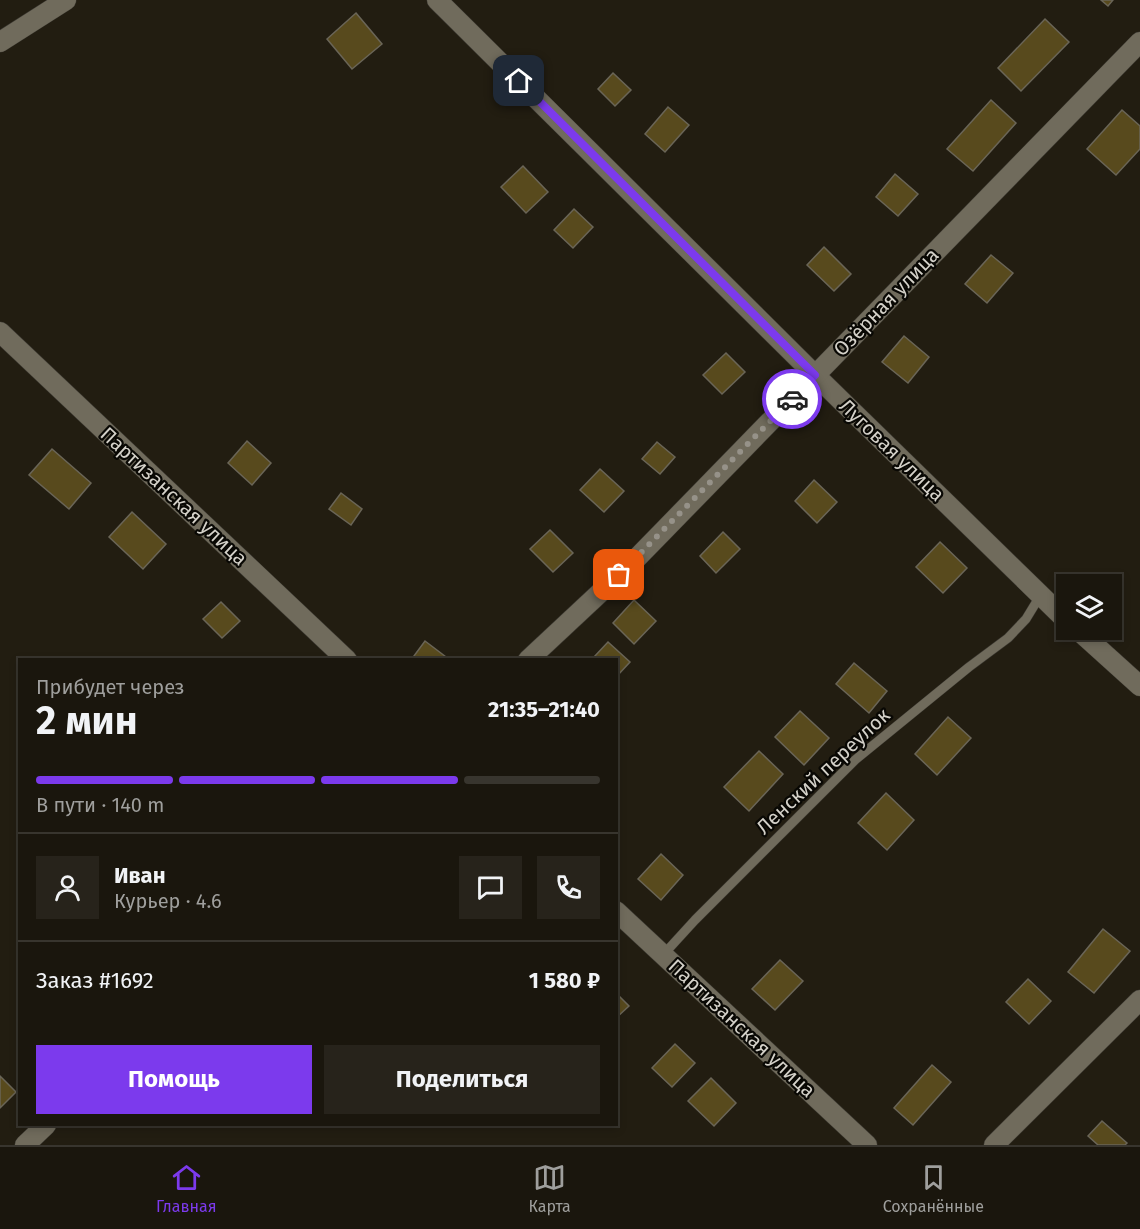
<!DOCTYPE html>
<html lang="ru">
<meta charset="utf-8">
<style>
:root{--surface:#1a160d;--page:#27231b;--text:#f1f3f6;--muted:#9f9f9d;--line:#38352e;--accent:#7c3aed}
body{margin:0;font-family:"Fira Sans",sans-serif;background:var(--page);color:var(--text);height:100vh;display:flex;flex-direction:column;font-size:22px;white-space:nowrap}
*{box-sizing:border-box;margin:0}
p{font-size:20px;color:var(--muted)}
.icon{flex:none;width:33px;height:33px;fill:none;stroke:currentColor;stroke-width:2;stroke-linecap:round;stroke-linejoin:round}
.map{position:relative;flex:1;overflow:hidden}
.details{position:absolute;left:18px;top:658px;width:600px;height:468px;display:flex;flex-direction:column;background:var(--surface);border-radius:0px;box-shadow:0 3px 9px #0003,0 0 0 2px var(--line)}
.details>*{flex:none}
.buttons{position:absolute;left:1056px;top:574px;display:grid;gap:12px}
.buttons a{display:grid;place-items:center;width:66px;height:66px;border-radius:0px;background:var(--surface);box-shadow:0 3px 9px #0003,0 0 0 2px var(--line);font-size:30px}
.pin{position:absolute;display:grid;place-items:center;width:51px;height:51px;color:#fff;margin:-26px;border-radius:12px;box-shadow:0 3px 9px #0006}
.courier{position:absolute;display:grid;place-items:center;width:60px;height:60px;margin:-30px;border:4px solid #7c3aed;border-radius:50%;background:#fff;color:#222;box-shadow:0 2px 8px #0007}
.overview em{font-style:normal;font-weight:700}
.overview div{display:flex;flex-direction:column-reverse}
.overview{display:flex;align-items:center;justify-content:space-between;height:102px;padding:0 18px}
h1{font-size:39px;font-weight:700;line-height:45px}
.bar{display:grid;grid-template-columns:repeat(4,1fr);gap:9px 6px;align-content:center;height:72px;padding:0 18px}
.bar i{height:8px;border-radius:4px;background:var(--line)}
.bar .current{background:var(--accent)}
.bar p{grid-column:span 4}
.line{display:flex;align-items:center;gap:15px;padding:0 18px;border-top:2px solid var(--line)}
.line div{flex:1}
.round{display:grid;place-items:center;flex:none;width:63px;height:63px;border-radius:0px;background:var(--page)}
.button{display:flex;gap:12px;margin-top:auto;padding:12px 18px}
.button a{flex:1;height:69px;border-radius:0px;background:var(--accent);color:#fff;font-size:24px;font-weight:700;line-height:69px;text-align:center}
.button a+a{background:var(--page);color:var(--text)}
.menu{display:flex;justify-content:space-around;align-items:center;height:84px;border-top:2px solid var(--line);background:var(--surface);font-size:16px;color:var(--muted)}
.menu a{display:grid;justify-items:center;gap:3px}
.menu .current{color:var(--accent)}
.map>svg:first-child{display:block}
.building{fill:#584a1d;stroke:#6a6557;stroke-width:1.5}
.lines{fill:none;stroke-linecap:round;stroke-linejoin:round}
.lane-casing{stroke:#3b3831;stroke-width:10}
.street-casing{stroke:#3b3831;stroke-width:21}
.lane{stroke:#706b5c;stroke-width:9}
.street{stroke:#706b5c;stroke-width:20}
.done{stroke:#969289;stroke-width:6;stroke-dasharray:0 10.8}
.route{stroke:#7c3aed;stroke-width:8}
.labels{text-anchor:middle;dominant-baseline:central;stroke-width:4.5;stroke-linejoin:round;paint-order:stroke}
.street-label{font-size:20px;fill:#d4d1c9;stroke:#090804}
</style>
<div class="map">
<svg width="1140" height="1145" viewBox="0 0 1140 1145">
<rect width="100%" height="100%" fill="#221d11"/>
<!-- building -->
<g class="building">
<polygon points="1101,0 1113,0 1108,6"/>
<polygon points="356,13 382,44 352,69 327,39"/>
<polygon points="1045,19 1069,42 1021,91 998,68"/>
<polygon points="613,73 631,90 615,106 598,89"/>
<polygon points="991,100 1016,123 973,171 947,149"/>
<polygon points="668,107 689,125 665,152 645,134"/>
<polygon points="1122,110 1140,126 1140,149 1116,175 1087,149"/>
<polygon points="523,166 548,192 526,213 501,187"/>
<polygon points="895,174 918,194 898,216 876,197"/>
<polygon points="574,209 593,227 573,248 554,230"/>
<polygon points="824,247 851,274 834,291 807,265"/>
<polygon points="991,255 1013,273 987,303 965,284"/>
<polygon points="904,336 929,357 908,383 882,362"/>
<polygon points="726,353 745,372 722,394 703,375"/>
<polygon points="247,441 271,463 252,485 228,463"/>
<polygon points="657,442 675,457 660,474 642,459"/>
<polygon points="52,449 91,483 69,509 29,475"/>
<polygon points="600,469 624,491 604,512 580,490"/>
<polygon points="814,480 837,502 817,523 795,501"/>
<polygon points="341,493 362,509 351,525 329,509"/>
<polygon points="132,512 166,544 143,569 109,537"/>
<polygon points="550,530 573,553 553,572 530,549"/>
<polygon points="723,532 740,549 716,573 700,556"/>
<polygon points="940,542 967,568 943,593 916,567"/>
<polygon points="634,600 656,621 634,644 613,623"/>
<polygon points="221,602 240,621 222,638 203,619"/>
<polygon points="425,641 450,660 411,660"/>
<polygon points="608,642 630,662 616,677 616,660 597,660 594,657"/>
<polygon points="854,663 887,691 869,713 836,684"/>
<polygon points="800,711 829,738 804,765 775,737"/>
<polygon points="948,717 971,738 937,775 915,754"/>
<polygon points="759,751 783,774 749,811 724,787"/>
<polygon points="886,793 914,820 887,850 858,823"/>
<polygon points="661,854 683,875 661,900 638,879"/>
<polygon points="1103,929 1130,951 1094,993 1068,972"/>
<polygon points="780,960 803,981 775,1010 752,989"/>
<polygon points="1028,979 1051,1001 1029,1024 1006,1002"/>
<polygon points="616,993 629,1006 616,1018"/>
<polygon points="675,1044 695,1063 672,1087 652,1068"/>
<polygon points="932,1065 951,1082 913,1125 894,1108"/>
<polygon points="0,1076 16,1092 0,1108"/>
<polygon points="711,1078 736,1103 714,1126 688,1101"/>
<polygon points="1102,1121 1127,1143 1125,1145 1098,1145 1088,1136"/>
</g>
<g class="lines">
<defs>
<polyline id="lane" points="663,955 695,920 855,760 969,667 1008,638 1026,619 1040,596"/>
<g id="street">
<polyline points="437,0 815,375 1066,620"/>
<polyline points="0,42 66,0"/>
<polyline points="0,332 347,660"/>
<polyline points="1078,630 1140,686"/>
<polyline points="528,660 634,561 1140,42"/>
<polyline points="616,911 867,1145"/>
<polyline points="25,1145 46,1125"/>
<polyline points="994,1145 1140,1000"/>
</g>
</defs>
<!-- lane casing -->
<use href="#lane" class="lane-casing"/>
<!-- street casing -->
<use href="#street" class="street-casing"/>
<!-- lane -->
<use href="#lane" class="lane"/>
<!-- street -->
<use href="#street" class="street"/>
</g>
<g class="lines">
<!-- done -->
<polyline class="done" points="619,575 792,399"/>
<!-- route -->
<polyline class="route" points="519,81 815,375 792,399"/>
</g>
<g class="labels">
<!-- street labels -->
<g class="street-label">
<text transform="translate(886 302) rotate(-46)">Озёрная улица</text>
<text transform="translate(892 450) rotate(44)">Луговая улица</text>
<text transform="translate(174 496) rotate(43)">Партизанская улица</text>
<text transform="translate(823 771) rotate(-43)">Ленский переулок</text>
<text transform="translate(742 1028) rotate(43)">Партизанская улица</text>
</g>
</g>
</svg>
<div class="buttons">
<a><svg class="icon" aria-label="layers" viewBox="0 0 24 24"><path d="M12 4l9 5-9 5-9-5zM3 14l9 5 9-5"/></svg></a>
</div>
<div class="pin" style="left:619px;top:575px;background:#ea580c"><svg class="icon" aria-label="bag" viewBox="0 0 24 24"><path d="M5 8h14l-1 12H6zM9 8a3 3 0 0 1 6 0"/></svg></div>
<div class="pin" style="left:519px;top:81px;background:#1f2937"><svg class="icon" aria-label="home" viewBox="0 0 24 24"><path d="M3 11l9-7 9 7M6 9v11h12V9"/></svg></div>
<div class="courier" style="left:792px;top:399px"><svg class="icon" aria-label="car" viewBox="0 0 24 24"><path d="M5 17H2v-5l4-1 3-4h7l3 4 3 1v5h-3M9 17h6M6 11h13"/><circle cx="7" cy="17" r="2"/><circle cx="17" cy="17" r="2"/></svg></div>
<section class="details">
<div class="overview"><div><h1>2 мин</h1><p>Прибудет через</p></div><em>21:35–21:40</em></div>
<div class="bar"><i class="current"></i><i class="current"></i><i class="current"></i><i></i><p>В пути · 140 m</p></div>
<div class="line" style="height:108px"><a class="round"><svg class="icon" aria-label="person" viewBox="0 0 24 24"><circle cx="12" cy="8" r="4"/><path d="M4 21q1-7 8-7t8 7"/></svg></a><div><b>Иван</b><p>Курьер · 4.6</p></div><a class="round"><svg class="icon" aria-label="chat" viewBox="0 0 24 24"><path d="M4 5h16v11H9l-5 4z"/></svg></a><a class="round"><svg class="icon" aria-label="phone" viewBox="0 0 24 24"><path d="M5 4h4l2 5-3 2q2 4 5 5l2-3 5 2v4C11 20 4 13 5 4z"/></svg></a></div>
<div class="line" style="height:78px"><div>Заказ #1692</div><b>1 580 ₽</b></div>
<div class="button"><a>Помощь</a><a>Поделиться</a></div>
</section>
</div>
<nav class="menu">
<a class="current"><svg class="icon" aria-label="home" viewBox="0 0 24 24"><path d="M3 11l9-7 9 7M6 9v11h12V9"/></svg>Главная</a>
<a><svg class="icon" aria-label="map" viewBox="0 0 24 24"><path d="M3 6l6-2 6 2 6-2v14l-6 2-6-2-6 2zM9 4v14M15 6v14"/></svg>Карта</a>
<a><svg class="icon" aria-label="saved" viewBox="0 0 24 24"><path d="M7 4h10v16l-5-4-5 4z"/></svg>Сохранённые</a>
</nav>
